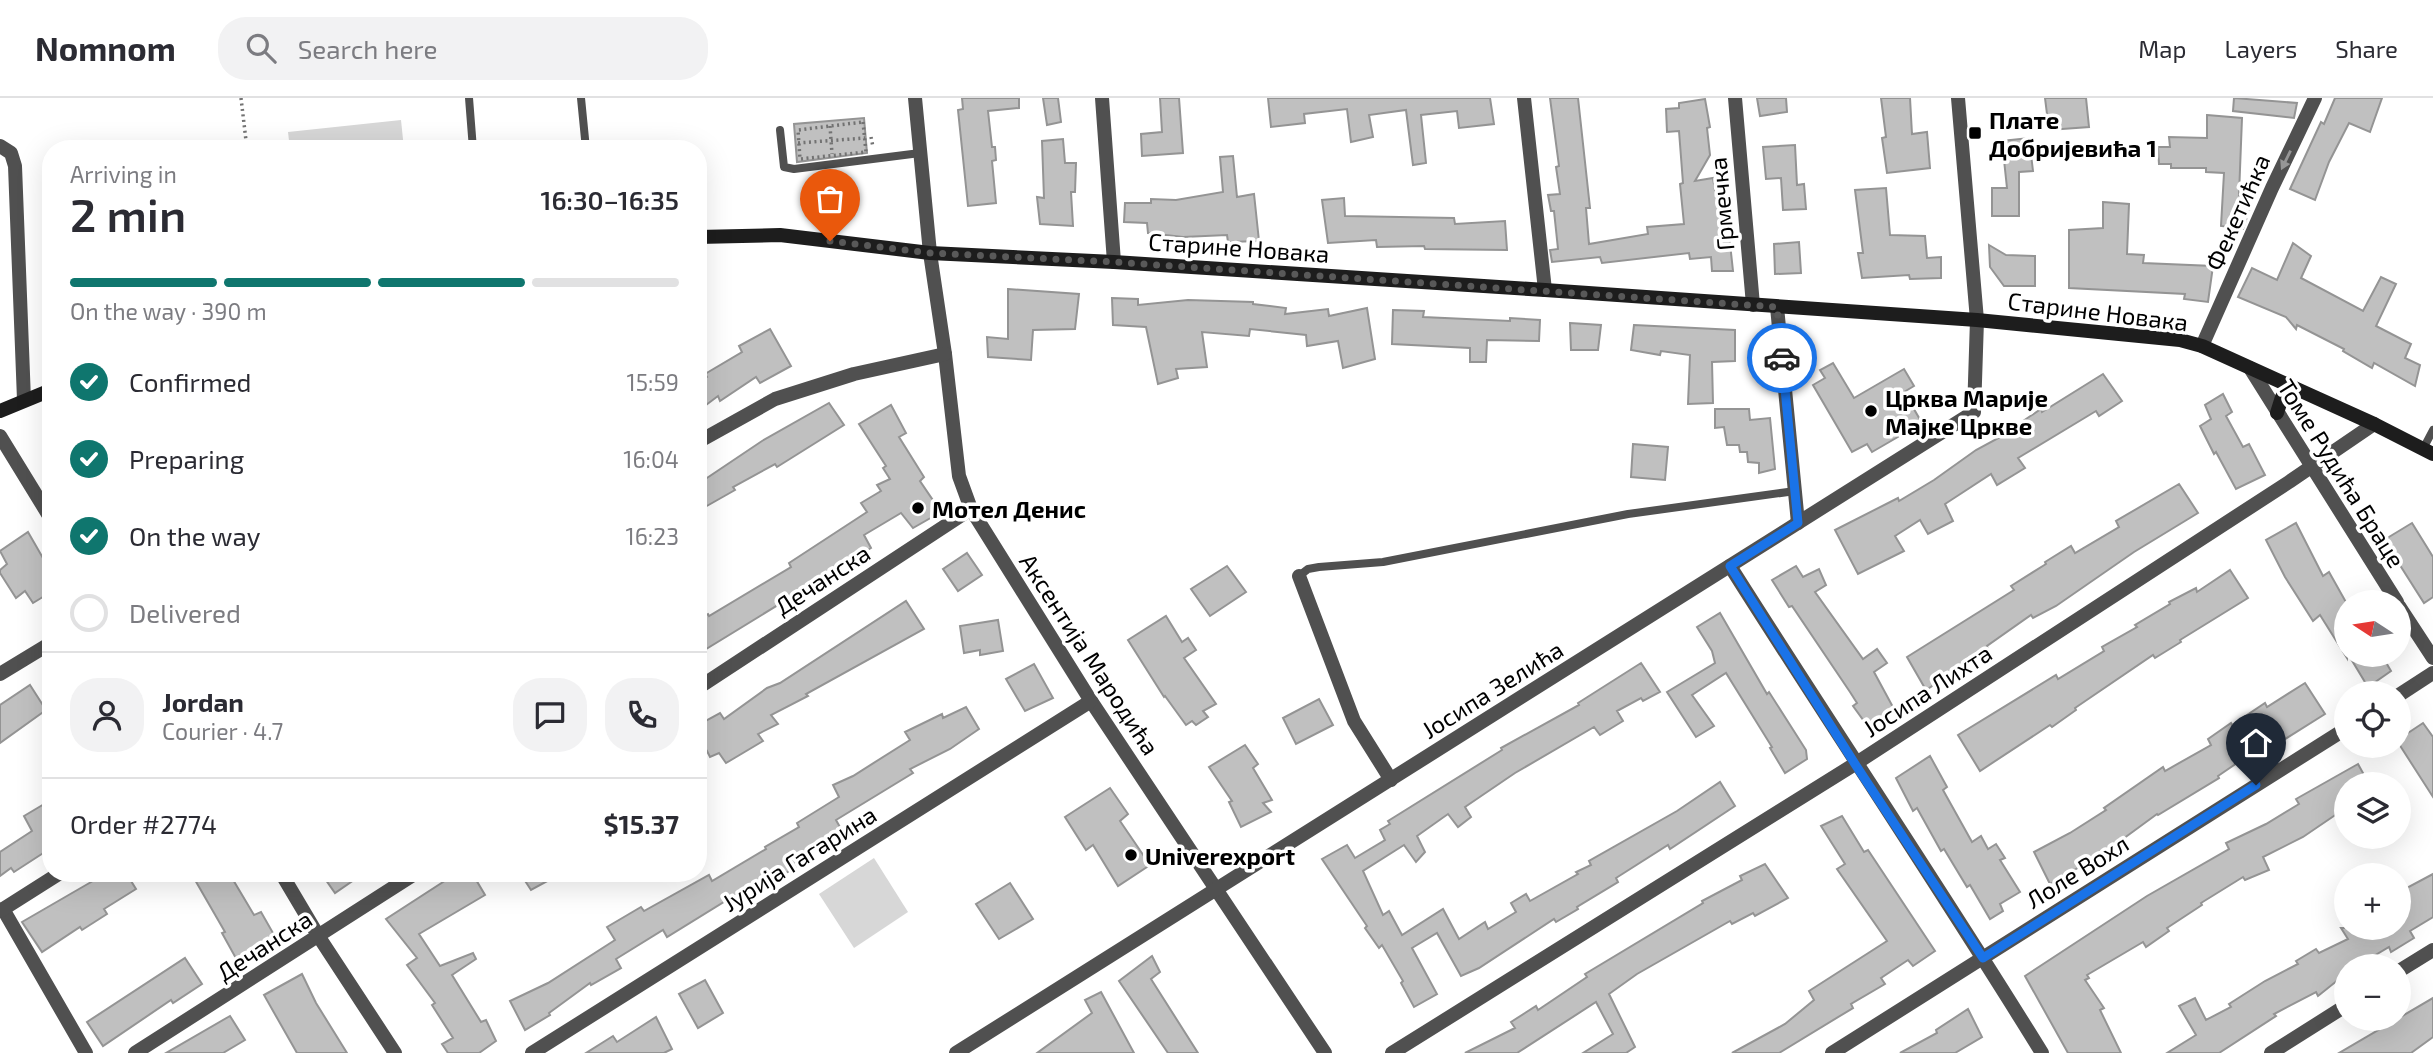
<!DOCTYPE html>
<meta charset="utf-8">
<style>
:root{--surface:#fff;--page:#f2f2f3;--text:#2b2b33;--muted:#7c7c81;--line:#e1e1e2;--accent:#0f766e}
body{margin:0;font-family:"Exo 2",sans-serif;background:var(--page);color:var(--text);height:100vh;display:flex;flex-direction:column;font-size:26px;white-space:nowrap}
*{box-sizing:border-box;margin:0}
p{font-size:23px;color:var(--muted)}
.icon{flex:none;width:38px;height:38px;fill:none;stroke:currentColor;stroke-width:2;stroke-linecap:round;stroke-linejoin:round}
.map{position:relative;flex:1;overflow:hidden}
.details{position:absolute;left:42px;top:42px;width:665px;height:742px;display:flex;flex-direction:column;background:var(--surface);border-radius:28px;box-shadow:0 7px 28px #0002}
.details>*{flex:none}
.needle{width:46px;rotate:282deg}
.buttons{position:absolute;left:2334px;top:492px;display:grid;gap:14px}
.buttons a{display:grid;place-items:center;width:77px;height:77px;border-radius:50%;background:var(--surface);box-shadow:0 7px 28px #0002;font-size:35px}
.pin{position:absolute;display:grid;place-items:center;width:60px;height:60px;color:#fff;margin:-72px -30px;border-radius:50% 50% 50% 0;rotate:-45deg;box-shadow:0 0 7px #0007}
.pin .icon{rotate:45deg}
.courier{position:absolute;display:grid;place-items:center;width:70px;height:70px;margin:-35px;border:5px solid #1a73e8;border-radius:50%;background:#fff;color:#222;box-shadow:0 2px 9px #0007}
.headline em{font-style:normal;font-weight:600}
.headline div{display:flex;flex-direction:column-reverse}
.headline{display:flex;align-items:center;justify-content:space-between;height:119px;padding:0 28px}
h1{font-size:46px;font-weight:600;line-height:52px}
.bar{display:grid;grid-template-columns:repeat(4,1fr);gap:10px 7px;align-content:center;height:84px;padding:0 28px}
.bar i{height:9px;border-radius:5px;background:var(--line)}
.bar .current{background:var(--accent)}
.bar p{grid-column:span 4}
.line{display:flex;align-items:center;gap:18px;padding:0 28px;border-top:2px solid var(--line)}
.line div{flex:1}
.round{display:grid;place-items:center;flex:none;width:74px;height:74px;border-radius:28px;background:var(--page)}
ol{padding:0 28px;list-style:none}
li{display:flex;align-items:center;gap:21px;height:77px}
li p{margin-inline-start:auto}
li .icon{padding:7px;border-radius:50%;background:var(--accent);color:#fff;stroke-width:4}
li:last-child{color:var(--muted)}
li i{width:38px;height:38px;border:4px solid var(--line);border-radius:50%}
header{display:flex;align-items:center;gap:42px;box-sizing:border-box;height:98px;padding:0 35px;background:var(--surface);border-bottom:2px solid var(--line)}
header strong{font-size:33px}
nav{display:flex;gap:38px;margin-inline-start:auto;font-size:24px}
.search{width:490px;height:63px;background:var(--page);display:flex;align-items:center;gap:18px;box-sizing:border-box;padding:0 24px;border-radius:28px;color:var(--muted);font-size:26px}
.map>svg:first-child{display:block}
.green{fill:#d7d7d7}
.building{fill:#c0c0c0;stroke:#949494;stroke-width:2}
.lines{fill:none;stroke-linecap:round;stroke-linejoin:round}
.path{stroke:#727272;stroke-width:3.5;stroke-dasharray:2 3.5;stroke-linecap:butt}
.lane{stroke:#505050;stroke-width:8}
.street{stroke:#505050;stroke-width:14}
.secondary{stroke:#1d1d1d;stroke-width:14}
.oneway{fill:#969696}
.done{stroke:#595959;stroke-width:7;stroke-dasharray:0 12.6}
.route{stroke:#1a73e8;stroke-width:9}
.poi-dot{fill:#000;stroke:#fff;stroke-width:2.5}
.labels{text-anchor:middle;dominant-baseline:central;stroke-width:7;stroke-linejoin:round;paint-order:stroke}
.poi-label{font-size:24px;font-weight:bold;fill:#000;stroke:#fff;text-anchor:start}
.street-label{font-size:24px;fill:#000;stroke:#fff}
</style>
<header>
<strong>Nomnom</strong>
<div class="search"><svg class="icon" aria-label="search" viewBox="0 0 24 24"><circle cx="10" cy="10" r="6"/><path d="M15 15l6 6"/></svg>Search here</div>
<nav><a>Map</a><a>Layers</a><a>Share</a></nav>
</header>
<div class="map">
<svg width="2433" height="955" viewBox="0 0 2433 955">
<rect width="100%" height="100%" fill="#fff"/>
<!-- green -->
<g class="green">
<polygon points="401,22 404,51 290,51 288,34"/>
<polygon points="874,760 908,814 854,850 819,796"/>
</g>
<!-- building -->
<g class="building">
<polygon points="962,0 1019,0 1019,10 988,13 992,49 995,49 996,62 992,63 996,105 968,108 958,12 963,11"/>
<polygon points="1043,0 1058,0 1061,24 1047,27"/>
<polygon points="1160,0 1179,0 1183,55 1142,58 1141,36 1162,34"/>
<polygon points="1268,0 1490,0 1494,26 1459,30 1457,13 1421,17 1426,65 1413,67 1406,12 1369,17 1373,39 1351,44 1347,11 1304,16 1305,25 1271,29"/>
<polygon points="1550,0 1578,0 1590,110 1586,110 1589,146 1648,136 1647,129 1684,126 1680,86 1683,85 1679,33 1667,34 1666,11 1679,10 1679,5 1705,1 1710,29 1707,30 1710,57 1695,83 1713,80 1721,128 1728,127 1733,173 1712,173 1711,159 1690,161 1689,155 1602,165 1600,159 1552,164 1550,152 1558,151 1554,113 1551,113 1548,97 1560,96 1556,69 1559,68"/>
<polygon points="1757,0 1786,0 1787,14 1760,18"/>
<polygon points="1881,0 1910,0 1912,36 1927,34 1930,70 1887,75 1882,40 1886,39"/>
<polygon points="2045,0 2086,0 2089,29 2049,32"/>
<polygon points="2234,0 2297,5 2294,20 2233,13"/>
<polygon points="2335,0 2382,0 2370,34 2349,25 2329,64 2315,102 2290,91 2321,24 2324,26"/>
<polygon points="2207,17 2242,20 2239,97 2254,98 2243,131 2221,128 2224,75 2206,74 2206,70 2171,70 2171,66 2159,66 2158,49 2170,49 2169,39 2207,40"/>
<polygon points="864,20 867,55 797,64 794,26"/>
<polygon points="2029,40 2033,73 2019,74 2019,118 1992,118 1992,90 2007,90 2002,43"/>
<polygon points="1063,41 1065,65 1076,65 1075,94 1071,94 1073,128 1040,126 1037,99 1044,100 1042,43"/>
<polygon points="1795,47 1797,87 1804,86 1806,111 1783,112 1781,80 1766,81 1763,49"/>
<polygon points="1233,58 1237,99 1254,96 1259,143 1228,144 1227,137 1183,139 1148,135 1147,125 1124,124 1125,105 1151,105 1151,101 1176,102 1223,94 1220,59"/>
<polygon points="1886,90 1890,137 1925,138 1927,160 1941,159 1941,180 1910,181 1909,177 1862,180 1858,155 1863,155 1855,92"/>
<polygon points="1344,100 1345,118 1454,120 1455,126 1505,123 1507,152 1425,151 1424,148 1377,149 1376,142 1328,145 1322,102"/>
<polygon points="2103,104 2129,106 2127,156 2144,157 2143,165 2213,168 2208,204 2184,201 2185,196 2069,190 2069,132 2103,130"/>
<polygon points="1799,144 1801,175 1775,176 1774,146"/>
<polygon points="2293,145 2311,158 2301,180 2363,213 2381,179 2396,186 2376,228 2411,246 2405,260 2420,267 2415,288 2374,265 2372,270 2343,253 2344,251 2297,227 2296,231 2286,219 2238,199 2252,170 2277,182"/>
<polygon points="1989,147 2006,157 2035,158 2035,188 2004,188 1990,169"/>
<polygon points="1008,191 1079,196 1075,231 1033,232 1031,262 988,259 987,239 1008,241"/>
<polygon points="1112,200 1138,201 1138,207 1188,202 1253,204 1253,206 1286,210 1285,216 1328,211 1329,218 1367,210 1375,261 1343,270 1338,243 1307,248 1306,237 1250,231 1249,238 1202,234 1207,269 1176,271 1178,280 1158,286 1146,229 1113,227"/>
<polygon points="1393,212 1424,213 1423,219 1510,223 1510,220 1540,222 1539,243 1487,242 1486,264 1470,264 1470,250 1392,246"/>
<polygon points="1570,225 1601,227 1598,252 1571,252"/>
<polygon points="1634,227 1735,232 1735,263 1712,264 1713,305 1688,306 1690,257 1661,253 1660,257 1631,252"/>
<polygon points="770,231 791,268 760,285 756,279 720,303 718,298 698,313 698,284 707,279 705,276 742,254 739,248"/>
<polygon points="1833,265 1854,300 1904,271 1914,288 1904,294 1922,325 1872,354 1867,346 1852,354 1813,287 1825,280 1820,272"/>
<polygon points="2103,276 2122,303 2099,318 2096,313 2018,360 2025,370 1997,387 1991,376 1945,406 1953,423 1928,436 1920,422 1895,438 1904,453 1858,476 1835,432 1898,400 1899,403 1934,382 1976,352 2015,331 2014,329 2041,311 2042,314"/>
<polygon points="2223,296 2232,314 2226,318 2243,349 2249,346 2265,377 2236,391 2216,354 2214,356 2200,328 2211,321 2205,307"/>
<polygon points="829,305 844,327 777,369 775,366 733,389 735,392 705,409 698,398 698,386 762,343"/>
<polygon points="891,307 906,335 899,339 924,379 920,383 941,414 913,430 901,415 864,437 871,450 698,556 698,521 708,516 709,518 791,469 789,465 867,414 861,405 881,393 877,387 890,381 883,370 886,368 859,326"/>
<polygon points="1715,311 1749,311 1750,322 1770,320 1775,371 1759,375 1759,365 1748,364 1747,354 1740,354 1739,347 1727,347 1724,329 1715,330"/>
<polygon points="1633,346 1668,349 1665,382 1631,379"/>
<polygon points="2179,386 2198,415 2134,454 2056,508 2033,520 2031,517 1987,548 1988,551 1926,592 1907,559 2014,492 2011,488 2046,466 2045,464 2071,448 2075,455 2119,429 2116,423"/>
<polygon points="2296,425 2323,478 2329,474 2347,506 2347,560 2320,517 2313,523 2285,479 2266,442"/>
<polygon points="2412,425 2433,459 2433,499 2424,505 2384,442"/>
<polygon points="28,434 51,474 51,494 33,505 25,493 16,500 0,475 0,472 7,466 0,453"/>
<polygon points="967,455 982,477 958,493 943,471"/>
<polygon points="1227,468 1246,494 1210,518 1191,491"/>
<polygon points="1796,468 1803,479 1819,471 1826,487 1815,494 1863,561 1877,551 1887,565 1874,574 1894,611 1869,630 1853,608 1857,605 1850,594 1792,508 1789,509 1772,482"/>
<polygon points="2230,472 2248,500 2180,542 2181,544 2155,560 2153,557 2075,610 2076,612 2052,629 2050,627 1980,673 1958,637 2056,577 2058,581 2104,553 2102,549 2137,529 2135,527 2170,506 2169,504 2196,490 2197,494"/>
<polygon points="906,503 924,531 806,596 808,598 771,617 778,626 758,636 763,643 726,665 719,655 710,659 707,653 698,659 698,627 720,615 724,621 767,590 780,585"/>
<polygon points="1720,515 1767,596 1769,594 1806,652 1807,661 1785,675 1770,650 1772,649 1726,575 1692,597 1714,628 1696,639 1667,594 1715,565 1712,553 1697,529"/>
<polygon points="1166,518 1182,544 1188,540 1196,552 1184,560 1216,606 1203,613 1208,619 1196,627 1192,623 1186,627 1165,598 1164,599 1128,542"/>
<polygon points="998,522 1003,553 980,557 980,552 964,555 960,528"/>
<polygon points="2348,556 2381,556 2391,573 2368,589"/>
<polygon points="1641,565 1660,594 1643,603 1641,600 1617,613 1623,623 1600,637 1594,629 1515,675 1465,709 1471,719 1458,729 1448,716 1417,738 1425,754 1416,764 1404,747 1363,773 1383,817 1389,813 1402,837 1443,811 1459,841 1485,824 1488,831 1516,814 1511,805 1526,796 1530,803 1578,776 1576,774 1591,767 1589,763 1677,713 1720,684 1735,708 1670,751 1668,747 1616,780 1618,784 1577,809 1578,811 1556,824 1554,821 1479,870 1461,878 1437,835 1412,850 1437,896 1414,909 1401,885 1403,883 1382,847 1379,850 1365,830 1367,828 1322,761 1347,747 1355,760 1385,742 1380,732 1390,726 1388,723 1502,652 1501,650 1579,607 1578,605"/>
<polygon points="1034,566 1053,600 1025,613 1006,581"/>
<polygon points="2305,585 2325,616 2263,655 2259,650 2218,678 2219,680 2158,717 2157,716 2112,749 2112,750 2050,786 2034,754 2070,735 2106,712 2104,710 2163,669 2165,673 2211,647 2208,641 2231,625 2232,627 2265,605 2267,609"/>
<polygon points="30,587 46,612 0,645 0,607"/>
<polygon points="1319,601 1333,627 1296,646 1283,620"/>
<polygon points="966,609 979,631 950,651 910,671 913,675 836,722 841,731 799,756 803,765 748,797 745,791 667,839 663,832 616,861 621,870 591,887 590,885 549,915 550,917 525,932 510,903 548,885 615,842 607,829 641,809 644,813 709,777 712,783 766,751 765,749 799,729 797,725 839,699 833,687 853,678 910,642 905,634 942,616 943,620"/>
<polygon points="2423,625 2433,639 2433,699 2399,646 2399,641"/>
<polygon points="1245,647 1258,666 1253,670 1272,702 1263,705 1271,714 1241,729 1229,704 1232,703 1209,669"/>
<polygon points="1930,658 1947,689 1943,692 1972,744 1981,738 1988,751 1996,746 2005,760 2000,762 2020,794 2000,806 2003,813 1990,821 1970,787 1967,789 1944,751 1941,753 1917,710 1913,713 1896,680"/>
<polygon points="2358,666 2369,686 2347,686 2347,709 2303,739 2263,759 2269,772 2245,782 2243,779 2201,805 2202,807 2167,830 2169,833 2146,849 2143,844 2087,877 2089,880 2085,882 2104,910 2100,912 2121,955 2068,955 2025,878 2147,798 2229,751 2226,745 2266,726 2299,706 2296,701"/>
<polygon points="1110,690 1128,716 1120,723 1150,767 1118,788 1093,747 1086,752 1065,719"/>
<polygon points="51,702 51,750 14,774 11,770 0,778 0,754 32,733 24,718"/>
<polygon points="1842,718 1864,754 1868,752 1935,853 1913,868 1908,862 1881,880 1885,886 1851,906 1853,910 1779,955 1732,955 1785,926 1814,902 1809,893 1887,843 1837,771 1845,766 1821,728"/>
<polygon points="1765,766 1788,800 1755,818 1753,815 1732,826 1730,823 1637,876 1609,896 1635,949 1626,955 1583,955 1613,936 1596,904 1517,955 1465,955 1515,930 1511,924 1536,908 1538,912 1587,879 1585,876 1703,805 1702,803 1742,782 1740,778"/>
<polygon points="95,775 126,775 136,791 104,811 107,816 82,832 80,829 42,854 22,824 98,780"/>
<polygon points="191,775 229,775 254,817 261,814 277,842 238,864 222,835 225,834"/>
<polygon points="321,775 364,775 335,795"/>
<polygon points="457,775 472,775 485,797 419,836 440,868 473,855 476,861 452,877 481,924 486,922 496,943 479,955 448,955 442,946 453,940 432,907 435,905 407,867 417,860 386,821"/>
<polygon points="520,775 562,775 531,792"/>
<polygon points="2433,776 2433,819 2410,833 2414,840 2391,854 2389,849 2357,868 2347,868 2343,878 2318,898 2316,894 2274,916 2276,918 2219,955 2167,955 2196,937 2179,908 2195,900 2206,922 2231,909 2229,906 2265,883 2298,866 2296,863 2316,851 2319,855 2348,841 2341,830 2399,830 2399,794"/>
<polygon points="1010,785 1033,821 999,841 976,806"/>
<polygon points="1152,858 1160,874 1151,881 1198,955 1168,955 1119,883"/>
<polygon points="185,860 202,886 173,905 171,902 103,948 87,924"/>
<polygon points="302,876 316,905 347,955 297,955 264,897"/>
<polygon points="705,882 723,915 698,930 679,896"/>
<polygon points="1101,894 1134,955 1037,955 1092,915 1085,902"/>
<polygon points="2433,900 2433,939 2411,955 2339,955"/>
<polygon points="1968,911 1982,939 1955,955 1900,955 1937,935 1936,932"/>
<polygon points="230,918 245,942 223,955 166,955"/>
<polygon points="656,919 672,951 664,955 586,955 613,938 617,944"/>
</g>
<g class="lines">
<!-- path -->
<g class="path">
<polyline points="241,0 247,51"/>
<polygon points="863,24 866,54 800,61 798,32"/>
<polyline points="830,28 832,56"/>
<polyline points="871,39 873,49"/>
<polyline points="798,45 865,40"/>
</g>
<!-- lane -->
<g class="lane">
<polyline points="469,0 473,51"/>
<polyline points="581,0 586,51"/>
<polyline points="780,32 784,69 794,71 920,55"/>
<polyline points="2423,351 2433,332"/>
<polyline points="1299,478 1308,471 1319,469 1383,464 1628,416 1795,393"/>
</g>
<!-- street -->
<g class="street">
<polyline points="915,0 930,155 945,256 959,378 971,411 1091,603 1325,955"/>
<polyline points="1102,0 1114,164"/>
<polyline points="1524,0 1545,192"/>
<polyline points="1735,0 1753,207"/>
<polyline points="0,48 11,55 15,68 24,302"/>
<polyline points="1777,209 1798,425"/>
<polyline points="2202,248 2272,90 2315,0"/>
<polyline points="2250,270 2397,504"/>
<polyline points="0,338 51,421"/>
<polyline points="698,344 775,301 854,276 945,256"/>
<path d="M1730,468C1833,631 1941,791 2042,955"/>
<polyline points="1299,478 1354,623 1391,682"/>
<polyline points="2399,508 2433,560"/>
<polyline points="0,576 51,545"/>
<polyline points="698,590 971,411"/>
<polyline points="2399,597 2433,575"/>
<polyline points="281,775 319,839 395,955"/>
<polyline points="3,811 86,955"/>
<polyline points="0,813 60,775"/>
<polyline points="2399,873 2433,852"/>
<polyline points="135,955 416,775"/>
<polyline points="532,955 1091,603"/>
<polyline points="956,955 1974,314 1977,222 1958,0"/>
<polyline points="1392,955 1855,666 2289,384 2374,326"/>
<polyline points="1832,955 2347,630"/>
<polyline points="2271,955 2347,907"/>
</g>
<!-- secondary -->
<g class="secondary">
<polyline points="698,139 780,137 930,155 1114,164 1545,192 1977,222 2180,242 2202,248 2374,326 2433,356"/>
<polyline points="0,313 51,292"/>
<polyline points="2277,315 2282,299 2298,292"/>
</g>
</g>
<!-- one-way arrows -->
<defs><path id="oneway-solid" d="M-6-.8H1V-3.2L6.5 0L1 3.2V.8H-6Z" transform="scale(1.75)"/></defs>
<use class="oneway" href="#oneway-solid" transform="translate(2286 62) rotate(116)"/>
<g class="lines">
<!-- done -->
<polyline class="done" points="830,143 930,155 1114,164 1777,209 1782,260"/>
<!-- route -->
<polyline class="route" points="1782,260 1798,425 1730,468 1855,666 1983,860 2256,687"/>
</g>
<!-- markers -->
<g class="poi-dot">
<rect x="1968" y="28" width="14" height="14" rx="3.5"/>
<circle cx="1871" cy="313" r="7"/>
<circle cx="918" cy="410" r="7"/>
<circle cx="1131" cy="757" r="7"/>
</g>
<g class="labels">
<!-- poi labels -->
<g class="poi-label">
<text x="1989" y="21">Плате<tspan x="1989" dy="28">Добријевића 1</tspan></text>
<text x="1885" y="299">Црква Марије<tspan x="1885" dy="28">Мајке Цркве</tspan></text>
<text x="932" y="410">Мотел Денис</text>
<text x="1145" y="757">Univerexport</text>
</g>
<!-- street labels -->
<g class="street-label">
<text transform="translate(1721 106) rotate(-95)">Грмечка</text>
<text transform="translate(2237 114) rotate(-66)">Фекетићка</text>
<text transform="translate(1239 149) rotate(4)">Старине Новака</text>
<text transform="translate(2098 213) rotate(7)">Старине Новака</text>
<text transform="translate(2342 375) rotate(58)">Томе Рудића Браце</text>
<text transform="translate(822 481) rotate(-33)">Дечанска</text>
<text transform="translate(1090 556) rotate(57)">Аксентија Мародића</text>
<text transform="translate(1492 591) rotate(-32)">Јосипа Зелића</text>
<text transform="translate(1927 592) rotate(-33)">Јосипа Лихта</text>
<text transform="translate(799 760) rotate(-32)">Јурија Гагарина</text>
<text transform="translate(2077 773) rotate(-32)">Лоле Вохл</text>
<text transform="translate(264 847) rotate(-33)">Дечанска</text>
</g>
</g>
</svg>
<div class="buttons">
<a><svg class="needle" viewBox="-14 -14 28 28"><path d="M0-13l5 13h-10z" fill="#e53935"/><path d="M0 13l5-13h-10z" fill="#7c7c81"/></svg></a>
<a><svg class="icon" aria-label="locate" viewBox="0 0 24 24"><circle cx="12" cy="12" r="6"/><path d="M12 2v4M12 18v4M2 12h4M18 12h4"/></svg></a>
<a><svg class="icon" aria-label="layers" viewBox="0 0 24 24"><path d="M12 4l9 5-9 5-9-5zM3 14l9 5 9-5"/></svg></a>
<a>+</a>
<a>−</a>
</div>
<div class="pin" style="left:830px;top:143px;background:#ea580c"><svg class="icon" aria-label="bag" viewBox="0 0 24 24"><path d="M5 8h14l-1 12H6zM9 8a3 3 0 0 1 6 0"/></svg></div>
<div class="pin" style="left:2256px;top:687px;background:#1f2937"><svg class="icon" aria-label="home" viewBox="0 0 24 24"><path d="M3 11l9-7 9 7M6 9v11h12V9"/></svg></div>
<div class="courier" style="left:1782px;top:260px"><svg class="icon" aria-label="car" viewBox="0 0 24 24"><path d="M5 17H2v-5l4-1 3-4h7l3 4 3 1v5h-3M9 17h6M6 11h13"/><circle cx="7" cy="17" r="2"/><circle cx="17" cy="17" r="2"/></svg></div>
<section class="details">
<div class="headline"><div><h1>2 min</h1><p>Arriving in</p></div><em>16:30–16:35</em></div>
<div class="bar"><i class="current"></i><i class="current"></i><i class="current"></i><i></i><p>On the way · 390 m</p></div>
<ol>
<li><svg class="icon" aria-label="check" viewBox="0 0 24 24"><path d="M5 12l5 5 9-10"/></svg>Confirmed<p>15:59</p></li>
<li><svg class="icon" aria-label="check" viewBox="0 0 24 24"><path d="M5 12l5 5 9-10"/></svg>Preparing<p>16:04</p></li>
<li><svg class="icon" aria-label="check" viewBox="0 0 24 24"><path d="M5 12l5 5 9-10"/></svg>On the way<p>16:23</p></li>
<li><i></i>Delivered</li>
</ol>
<div class="line" style="height:126px"><a class="round"><svg class="icon" aria-label="person" viewBox="0 0 24 24"><circle cx="12" cy="8" r="4"/><path d="M4 21q1-7 8-7t8 7"/></svg></a><div><b>Jordan</b><p>Courier · 4.7</p></div><a class="round"><svg class="icon" aria-label="chat" viewBox="0 0 24 24"><path d="M4 5h16v11H9l-5 4z"/></svg></a><a class="round"><svg class="icon" aria-label="phone" viewBox="0 0 24 24"><path d="M5 4h4l2 5-3 2q2 4 5 5l2-3 5 2v4C11 20 4 13 5 4z"/></svg></a></div>
<div class="line" style="height:91px"><div>Order #2774</div><b>$15.37</b></div>
</section>
</div>
